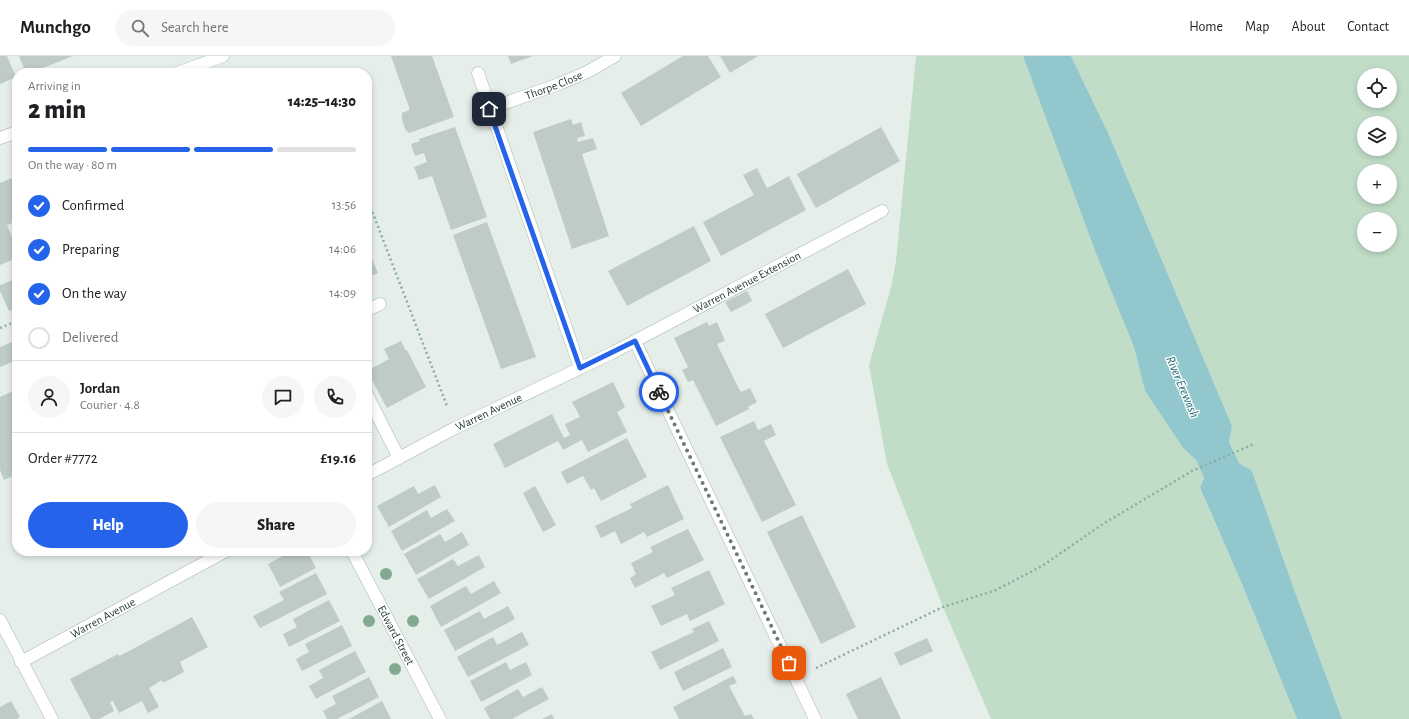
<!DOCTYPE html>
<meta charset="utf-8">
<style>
:root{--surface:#fff;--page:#f6f6f6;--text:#202124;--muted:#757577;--line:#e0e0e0;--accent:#2563eb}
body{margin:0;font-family:"Alegreya Sans",sans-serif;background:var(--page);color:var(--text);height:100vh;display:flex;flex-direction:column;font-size:15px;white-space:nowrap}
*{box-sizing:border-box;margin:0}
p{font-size:13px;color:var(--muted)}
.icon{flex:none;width:22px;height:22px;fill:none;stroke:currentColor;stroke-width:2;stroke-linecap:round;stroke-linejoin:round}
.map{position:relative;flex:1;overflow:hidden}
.drawer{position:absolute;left:12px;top:12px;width:360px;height:488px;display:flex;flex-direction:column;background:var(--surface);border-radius:16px;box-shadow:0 2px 6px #0003}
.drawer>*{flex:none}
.buttons{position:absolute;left:1357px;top:12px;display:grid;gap:8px}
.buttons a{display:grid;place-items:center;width:40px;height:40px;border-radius:50%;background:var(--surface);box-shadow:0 2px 6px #0003;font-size:20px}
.pin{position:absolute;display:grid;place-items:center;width:34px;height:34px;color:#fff;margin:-17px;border-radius:8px;box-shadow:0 2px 6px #0006}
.courier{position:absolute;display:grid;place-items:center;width:40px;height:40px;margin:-20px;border:3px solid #2563eb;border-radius:50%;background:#fff;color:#222;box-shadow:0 1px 5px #0007}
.head em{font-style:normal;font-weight:800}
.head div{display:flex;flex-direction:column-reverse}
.head{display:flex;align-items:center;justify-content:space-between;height:68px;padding:0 16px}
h1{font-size:26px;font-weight:800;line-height:30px}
.bar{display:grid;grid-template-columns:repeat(4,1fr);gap:6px 4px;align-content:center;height:48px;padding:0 16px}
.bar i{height:5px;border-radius:3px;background:var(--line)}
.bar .on{background:var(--accent)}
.bar p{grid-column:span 4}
.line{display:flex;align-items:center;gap:10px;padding:0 16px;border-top:1px solid var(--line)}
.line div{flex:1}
.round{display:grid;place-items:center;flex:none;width:42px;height:42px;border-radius:21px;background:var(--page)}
ol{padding:0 16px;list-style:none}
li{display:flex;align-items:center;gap:12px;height:44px}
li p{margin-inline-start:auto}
li .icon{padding:4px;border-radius:50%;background:var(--accent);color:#fff;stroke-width:4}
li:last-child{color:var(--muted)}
li i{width:22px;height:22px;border:2px solid var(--line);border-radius:50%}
.action{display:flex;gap:8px;margin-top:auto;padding:8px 16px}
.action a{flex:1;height:46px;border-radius:24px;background:var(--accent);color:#fff;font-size:16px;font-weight:800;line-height:46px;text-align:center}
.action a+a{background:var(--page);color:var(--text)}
header{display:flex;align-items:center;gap:24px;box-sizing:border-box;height:56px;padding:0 20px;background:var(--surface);border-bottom:1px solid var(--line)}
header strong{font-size:19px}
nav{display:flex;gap:22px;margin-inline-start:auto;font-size:14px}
.search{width:280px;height:36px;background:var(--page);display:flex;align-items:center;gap:10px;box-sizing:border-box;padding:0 14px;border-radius:22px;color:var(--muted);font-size:15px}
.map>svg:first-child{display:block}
.green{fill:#c1ddc7;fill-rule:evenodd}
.water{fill:#92c7ce}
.building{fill:#becbc6}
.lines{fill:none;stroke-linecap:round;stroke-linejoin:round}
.street-casing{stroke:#a9b6b1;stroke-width:13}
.path{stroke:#89afa2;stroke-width:2.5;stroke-dasharray:2 3;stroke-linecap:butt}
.street{stroke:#fff;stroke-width:12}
.tree{fill:#83aa91}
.done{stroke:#697c76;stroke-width:4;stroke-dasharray:0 7.2}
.route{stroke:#2563eb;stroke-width:5}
.labels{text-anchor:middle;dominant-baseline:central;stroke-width:3;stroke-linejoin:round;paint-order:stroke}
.street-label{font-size:12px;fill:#263f37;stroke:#f6faf8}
.water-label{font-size:13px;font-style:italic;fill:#236c77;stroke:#f6faf8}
</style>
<header>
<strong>Munchgo</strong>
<div class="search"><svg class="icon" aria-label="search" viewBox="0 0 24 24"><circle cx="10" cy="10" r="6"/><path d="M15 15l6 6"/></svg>Search here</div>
<nav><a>Home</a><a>Map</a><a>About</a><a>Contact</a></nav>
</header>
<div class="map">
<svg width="1409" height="663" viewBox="0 0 1409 663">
<rect width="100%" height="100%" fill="#e6eeea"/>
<!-- green -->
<g class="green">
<polygon points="916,0 1023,0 1134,291 1145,335 1183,392 1196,404 1204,422 1200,433 1242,528 1297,663 991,663 943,551 887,408 869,309 891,231 896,205"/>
<path d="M1071,0H1409V663H1342L1294,533L1252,415L1239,407L1229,386L1232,370L1109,79ZM1364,19H1390V45H1364ZM1364,67H1390V93H1364ZM1364,115H1390V141H1364ZM1364,163H1390V189H1364Z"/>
</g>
<!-- water -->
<polygon class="water" points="1023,0 1071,0 1109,79 1232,370 1229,386 1239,407 1252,415 1294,533 1342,663 1297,663 1242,528 1200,432 1204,422 1196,404 1183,392 1145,335 1134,291 1096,197"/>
<!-- building -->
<g class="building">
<polygon points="0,0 7,0 16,21 0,28"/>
<polygon points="19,0 73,0 30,17 26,17"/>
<polygon points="391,0 432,0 454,61 409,77 405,73 402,63 402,57 409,54 409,51"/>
<polygon points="508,0 533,0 511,8"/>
<polygon points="683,0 708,0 721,21 641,70 621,37"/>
<polygon points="720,0 758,0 730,17"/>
<polygon points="571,63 573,69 581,66 585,80 577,82 578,86 593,82 597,93 582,98 609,180 572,193 533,76"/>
<polygon points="455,71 487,161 451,174 432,120 419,124 414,111 427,106 424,97 415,100 411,88 420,85 419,83"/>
<polygon points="881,71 900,105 816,152 797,118"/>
<polygon points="757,112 767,132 789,120 806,154 721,200 703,166 754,139 743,119"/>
<polygon points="17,120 17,165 7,169 17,194 17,202 0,209 0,127"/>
<polygon points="487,166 536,301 501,313 453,179"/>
<polygon points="694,170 711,205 627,250 608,215"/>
<polygon points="367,191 378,217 367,222"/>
<polygon points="848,213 866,248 783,292 765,258"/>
<polygon points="13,224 14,227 17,226 17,252 9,255 0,235 0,229"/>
<polygon points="747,235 752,245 731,256 725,246"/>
<polygon points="707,266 709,270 717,266 725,285 717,288 739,333 741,336 750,332 757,346 748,351 749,353 716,370 693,324 688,326 682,314 688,311 674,282"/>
<polygon points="401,285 406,295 407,294 426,331 387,352 367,315 389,303 384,293"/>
<polygon points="12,286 17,297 17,304 0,311 0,291"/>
<polygon points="613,326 625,351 617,356 627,376 588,396 582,384 563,394 558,385 505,412 493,388 552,358 564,382 570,379 565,368 580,361 572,346"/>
<polygon points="15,334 17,338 17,418 4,424 0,414 0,341"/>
<polygon points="754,365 758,374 771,368 776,379 764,385 796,449 762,466 720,381"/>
<polygon points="627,382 647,421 601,445 594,432 591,434 583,420 567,428 561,416"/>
<polygon points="435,429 441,441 389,471 377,450 414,430 418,438"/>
<polygon points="668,429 684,463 647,481 644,476 621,488 615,475 601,482 595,470 632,452 630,448"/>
<polygon points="535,430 556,469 543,476 523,437"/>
<polygon points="447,453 455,465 402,495 391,475 427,454 431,462"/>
<polygon points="802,459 856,571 821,588 767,476"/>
<polygon points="688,473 704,504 667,522 664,517 635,532 630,522 636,518 631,507 653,496 650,491"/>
<polygon points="462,476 469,489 416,519 404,498 440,478 445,486"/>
<polygon points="143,495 155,495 145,500"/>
<polygon points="292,495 307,495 316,512 280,531 268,508"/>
<polygon points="479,499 485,511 429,543 417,523 453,503 458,510"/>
<polygon points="709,514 725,548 690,565 687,558 661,570 651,550 675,539 671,532"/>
<polygon points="316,517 327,538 260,572 253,560 284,544 279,536"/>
<polygon points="494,525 501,537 441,571 430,550 466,530 471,538"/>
<polygon points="329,544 340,565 289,591 283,578 297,571 293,563"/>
<polygon points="508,550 515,563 455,595 444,574 480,555 484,563"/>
<polygon points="192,561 208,591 180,606 184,616 163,627 162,624 149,632 159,651 148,657 142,645 119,657 113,645 110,646 114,655 99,663 91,663 70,623 118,598 119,600 129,595"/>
<polygon points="709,565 719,585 660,614 651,596 694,576 692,573"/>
<polygon points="342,569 352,590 302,615 296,603 309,596 305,588"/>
<polygon points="522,576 529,589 468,621 457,601 493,581 497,589"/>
<polygon points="927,582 933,595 900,610 894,597"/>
<polygon points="723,592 732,611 683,635 674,616"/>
<polygon points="355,595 366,616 316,643 309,630 323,622 319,614"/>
<polygon points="506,606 510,614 526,606 532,619 481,646 470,625"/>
<polygon points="733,620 737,627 729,630 745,660 751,658 754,663 679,663 673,651"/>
<polygon points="369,621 379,641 337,663 327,663 323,655 336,648 332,640"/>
<polygon points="881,621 901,663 858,663 846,638"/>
<polygon points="542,631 549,643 512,663 490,663 484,652 518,633 523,641"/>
<polygon points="11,645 20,661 17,663 0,663 0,651"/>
<polygon points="382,645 391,663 349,663"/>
<polygon points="552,658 554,663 542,663"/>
</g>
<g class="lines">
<defs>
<g id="street">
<polyline points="177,17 223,0"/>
<polyline points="478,17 580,312"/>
<path id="s1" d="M489,53L559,28L587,16L615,0"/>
<polyline points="0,82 17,76"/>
<polyline points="367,254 380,248"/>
<polyline points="635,285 815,663"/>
<polyline points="367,339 399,402"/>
<path id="s2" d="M367,419L455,372L612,297L882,155"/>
<path id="s3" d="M352,495L440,663"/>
<polyline points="0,564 52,663"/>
<path id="s4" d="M21,606L226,495"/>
</g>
</defs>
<!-- street casing -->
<use href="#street" class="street-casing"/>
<!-- path -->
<g class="path">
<polyline points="367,142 447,350"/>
<polyline points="0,272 17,265"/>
<polyline points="816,612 943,551 996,534 1042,510 1103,468 1192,415 1254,388"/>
</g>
<!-- street -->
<use href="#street" class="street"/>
</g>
<!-- trees -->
<g class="tree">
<circle cx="386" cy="518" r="6"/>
<circle cx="369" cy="565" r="6"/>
<circle cx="413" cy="565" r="6"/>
<circle cx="395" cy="613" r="6"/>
</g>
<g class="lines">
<!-- done -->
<polyline class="done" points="659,336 789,607"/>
<!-- route -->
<polyline class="route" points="489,53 580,312 635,285 659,336"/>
</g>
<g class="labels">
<!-- street labels -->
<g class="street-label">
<text stroke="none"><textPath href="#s1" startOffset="69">Thorpe Close</textPath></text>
<text stroke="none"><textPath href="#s2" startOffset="426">Warren Avenue Extension</textPath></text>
<text stroke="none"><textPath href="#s2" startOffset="137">Warren Avenue</textPath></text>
<text stroke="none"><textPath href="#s4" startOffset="93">Warren Avenue</textPath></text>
<text stroke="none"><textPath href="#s3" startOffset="95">Edward Street</textPath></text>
</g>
<!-- water labels -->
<g class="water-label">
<text transform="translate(1182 331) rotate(67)">River Erewash</text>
</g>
</g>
</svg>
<div class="buttons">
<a><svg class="icon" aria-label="locate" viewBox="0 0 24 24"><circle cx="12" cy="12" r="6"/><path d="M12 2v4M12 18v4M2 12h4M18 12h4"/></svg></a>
<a><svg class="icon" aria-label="layers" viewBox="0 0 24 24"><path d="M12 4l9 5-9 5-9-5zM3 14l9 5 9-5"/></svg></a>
<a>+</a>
<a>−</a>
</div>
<div class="pin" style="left:789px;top:607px;background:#ea580c"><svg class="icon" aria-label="bag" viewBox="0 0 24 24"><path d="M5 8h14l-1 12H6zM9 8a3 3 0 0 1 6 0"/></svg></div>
<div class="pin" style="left:489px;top:53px;background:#1f2937"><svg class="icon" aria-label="home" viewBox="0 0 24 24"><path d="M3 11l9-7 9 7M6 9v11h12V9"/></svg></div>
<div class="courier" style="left:659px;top:336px"><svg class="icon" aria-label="bike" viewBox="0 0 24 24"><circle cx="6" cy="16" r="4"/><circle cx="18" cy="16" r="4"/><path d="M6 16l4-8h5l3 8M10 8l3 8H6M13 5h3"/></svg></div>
<section class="drawer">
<div class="head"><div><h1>2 min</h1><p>Arriving in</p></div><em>14:25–14:30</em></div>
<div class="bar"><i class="on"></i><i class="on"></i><i class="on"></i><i></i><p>On the way · 80 m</p></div>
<ol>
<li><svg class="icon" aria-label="check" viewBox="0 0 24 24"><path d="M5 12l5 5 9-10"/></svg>Confirmed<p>13:56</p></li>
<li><svg class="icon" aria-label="check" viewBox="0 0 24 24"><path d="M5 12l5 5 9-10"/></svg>Preparing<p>14:06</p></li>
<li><svg class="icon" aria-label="check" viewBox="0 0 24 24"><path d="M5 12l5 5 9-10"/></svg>On the way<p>14:09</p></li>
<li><i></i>Delivered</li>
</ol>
<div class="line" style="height:72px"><a class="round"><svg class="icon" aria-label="person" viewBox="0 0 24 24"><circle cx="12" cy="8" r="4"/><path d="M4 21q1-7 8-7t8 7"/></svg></a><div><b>Jordan</b><p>Courier · 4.8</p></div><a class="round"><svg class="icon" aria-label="chat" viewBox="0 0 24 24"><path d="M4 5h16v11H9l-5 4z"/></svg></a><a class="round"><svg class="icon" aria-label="phone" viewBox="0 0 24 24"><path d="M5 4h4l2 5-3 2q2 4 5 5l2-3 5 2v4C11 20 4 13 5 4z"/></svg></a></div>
<div class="line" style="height:52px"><div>Order #7772</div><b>£19.16</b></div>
<div class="action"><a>Help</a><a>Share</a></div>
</section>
</div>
